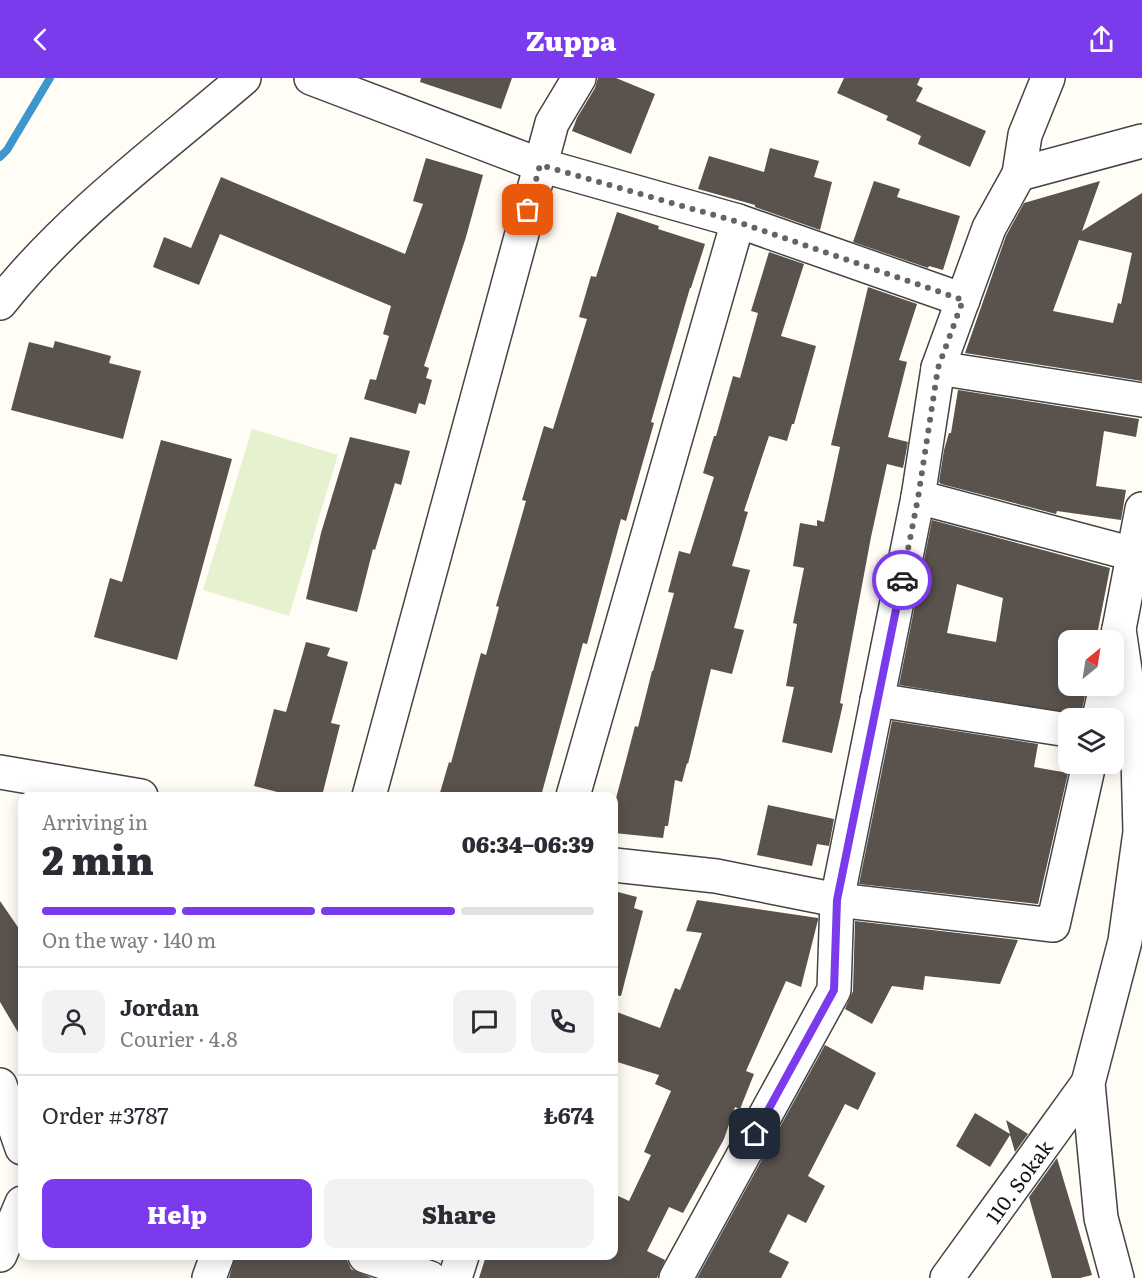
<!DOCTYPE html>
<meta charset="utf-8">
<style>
:root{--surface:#fff;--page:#f2f2f3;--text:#2b2b33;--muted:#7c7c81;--line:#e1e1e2;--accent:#7c3aed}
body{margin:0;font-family:Literata,serif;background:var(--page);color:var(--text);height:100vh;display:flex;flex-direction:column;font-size:22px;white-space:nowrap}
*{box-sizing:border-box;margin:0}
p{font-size:20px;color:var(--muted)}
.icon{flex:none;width:33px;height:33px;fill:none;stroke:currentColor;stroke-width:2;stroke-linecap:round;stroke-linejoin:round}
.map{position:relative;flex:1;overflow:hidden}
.side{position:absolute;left:18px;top:714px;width:600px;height:468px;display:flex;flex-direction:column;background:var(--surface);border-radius:12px;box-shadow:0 3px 15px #0003}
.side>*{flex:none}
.needle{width:39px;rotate:30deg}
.fabs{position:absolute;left:1058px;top:552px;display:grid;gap:12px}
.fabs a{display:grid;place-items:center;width:66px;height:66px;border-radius:12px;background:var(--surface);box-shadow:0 3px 15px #0003;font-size:30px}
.pin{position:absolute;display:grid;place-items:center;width:51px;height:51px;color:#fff;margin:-26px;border-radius:12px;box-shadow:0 3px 9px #0006}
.courier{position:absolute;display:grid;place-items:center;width:60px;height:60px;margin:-30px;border:4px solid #7c3aed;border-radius:50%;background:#fff;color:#222;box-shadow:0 2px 8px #0007}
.summary em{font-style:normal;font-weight:800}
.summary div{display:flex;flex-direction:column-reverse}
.summary{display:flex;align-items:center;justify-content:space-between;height:102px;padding:0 24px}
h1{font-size:39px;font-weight:800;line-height:45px}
.bar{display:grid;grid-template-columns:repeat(4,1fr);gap:9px 6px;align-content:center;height:72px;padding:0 24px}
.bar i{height:8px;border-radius:4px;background:var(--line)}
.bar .on{background:var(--accent)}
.bar p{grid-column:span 4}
.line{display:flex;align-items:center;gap:15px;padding:0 24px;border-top:2px solid var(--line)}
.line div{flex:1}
.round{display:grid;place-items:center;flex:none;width:63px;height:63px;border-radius:12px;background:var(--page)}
.button{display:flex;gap:12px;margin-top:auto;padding:12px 24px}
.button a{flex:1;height:69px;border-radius:12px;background:var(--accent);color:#fff;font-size:24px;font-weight:800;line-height:69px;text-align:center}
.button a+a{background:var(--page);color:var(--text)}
header{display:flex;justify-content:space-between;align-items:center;height:78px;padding:0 24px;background:var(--accent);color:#fff;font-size:27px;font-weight:800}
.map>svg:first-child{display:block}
.pitch{fill:#e6f2cf}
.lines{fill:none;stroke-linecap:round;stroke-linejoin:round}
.stream{stroke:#3f96cf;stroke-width:8}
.building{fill:#5a524d;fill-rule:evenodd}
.minor-casing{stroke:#444;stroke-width:36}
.tertiary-casing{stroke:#444;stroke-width:36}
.minor{stroke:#fff;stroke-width:33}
.tertiary{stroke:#fff;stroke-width:33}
.done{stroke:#646461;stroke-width:6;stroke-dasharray:0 10.8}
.route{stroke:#7c3aed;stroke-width:8}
.labels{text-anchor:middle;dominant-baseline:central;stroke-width:6;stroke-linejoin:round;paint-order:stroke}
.street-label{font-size:20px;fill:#111;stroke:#fff}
</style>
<header><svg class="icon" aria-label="back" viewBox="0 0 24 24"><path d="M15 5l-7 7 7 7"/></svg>Zuppa<svg class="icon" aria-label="share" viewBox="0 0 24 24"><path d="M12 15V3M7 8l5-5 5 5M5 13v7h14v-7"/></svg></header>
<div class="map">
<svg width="1142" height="1200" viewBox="0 0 1142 1200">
<rect width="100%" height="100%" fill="#fffdf5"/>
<!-- pitch -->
<polygon class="pitch" points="252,351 338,377 289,538 203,512"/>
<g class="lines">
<!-- stream -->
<polyline class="stream" points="0,79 7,72 50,0"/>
</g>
<!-- building -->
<g class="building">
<polygon points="421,0 512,0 501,31 420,4"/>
<polygon points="598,0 616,0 655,16 631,76 572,53 577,40 595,10"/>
<polygon points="844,0 920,0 917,7 923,10 916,23 986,53 970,89 918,66 921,58 886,42 888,38 837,15"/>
<polygon points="770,70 819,83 814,99 832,104 820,152 755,129 755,127 698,111 709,78 764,94"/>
<polygon points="426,80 483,97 466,159 424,288 429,290 426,300 432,302 425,327 419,325 416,336 364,321 370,301 376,302 389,258 383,256 391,228 220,156 199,207 153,189 164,159 191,170 221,99 405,176 423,126 413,123"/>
<polygon points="874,103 900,111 897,119 960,138 943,192 929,188 928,190 853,164"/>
<path d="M1100,103L1082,153L1142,115V303L965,275L1006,158L1024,125ZM1079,162L1132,175L1121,226L1118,225L1113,245L1053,233Z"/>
<polygon points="617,134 659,148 658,151 705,166 691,210 690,210 651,344 654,345 626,443 621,441 587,566 583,565 541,718 439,718 449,684 451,685 481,575 486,577 499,529 496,528 526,423 522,422 544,348 553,351 587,241 579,239 591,198 596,199"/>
<polygon points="769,174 804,186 781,258 816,268 794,346 792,346 787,363 769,358 744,433 748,434 732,488 750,492 734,550 744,552 732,596 711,591 688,686 687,685 682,704 675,702 668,748 665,748 663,760 614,755 614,728 635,648 638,649 652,593 653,593 674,515 668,514 679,473 690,476 714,399 703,395 714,358 716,358 733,298 740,300 758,235 751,233"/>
<polygon points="868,209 917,226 899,282 907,284 888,359 908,364 903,390 887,386 871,459 840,625 843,626 832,675 782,664 794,609 786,608 797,546 793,545 804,490 793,488 800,445 817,448 817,442 824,444 840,369 831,367"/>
<polygon points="55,263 111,278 109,285 141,293 123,361 11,332 29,264 53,270"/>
<polygon points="958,312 1139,341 1136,359 1104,353 1096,408 1126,412 1121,442 1057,433 1056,436 941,406 939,404 944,372 949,355 951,355"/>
<polygon points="350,359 410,373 401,407 395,405 375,472 373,471 357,534 306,521 321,455"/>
<polygon points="161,362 232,381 177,582 94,559 110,500 122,504"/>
<path d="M932,442L1110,490L1096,562H1068V608H1087L1081,637L899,607ZM957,506L1003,520L996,564L947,555Z"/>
<polygon points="306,564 330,570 327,578 348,584 331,645 340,647 322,718 293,718 254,708 274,631 286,634"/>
<polygon points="892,643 1038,666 1034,689 1068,695 1038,826 859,806"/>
<polygon points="768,727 834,741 829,768 817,766 812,788 757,777"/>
<polygon points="614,813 637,819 634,830 643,833 621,918 614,917"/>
<polygon points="697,822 818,840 818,842 801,909 786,903 746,993 754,996 740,1031 735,1029 724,1061 683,1135 669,1129 647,1173 665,1182 657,1200 479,1200 486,1178 614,1178 614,1116 629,1123 651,1077 644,1074 671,1013 655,1006 659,997 614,983 614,933 660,950 675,910 680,912 702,855 686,853"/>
<polygon points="0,823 22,855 22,961 0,924"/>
<polygon points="855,843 1018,862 1000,906 925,898 923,912 892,908 872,946 845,931 853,913"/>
<polygon points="825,967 876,995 858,1032 845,1026 808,1098 825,1108 806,1145 788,1136 769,1174 789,1184 781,1200 697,1200"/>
<polygon points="975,1035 1010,1056 1006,1042 1028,1056 1015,1074 1010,1057 990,1089 956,1068"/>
<polygon points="1057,1080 1092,1197 1080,1200 1052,1200 1029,1119"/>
<polygon points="235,1178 347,1178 347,1182 351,1191 372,1200 229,1200"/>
</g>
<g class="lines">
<defs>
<g id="minor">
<polyline points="311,0 540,87 738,143 963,222"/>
<polyline points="1019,96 1025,57 1048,0"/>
<path d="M0,225C69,138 160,72 244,0"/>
<polyline points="938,290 1142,322"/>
<polyline points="918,419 1133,476"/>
<polyline points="877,622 1068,652"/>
<polyline points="369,718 552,45 579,0"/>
<polyline points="573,718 738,143"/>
<polyline points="0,1007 22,1070"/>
<polyline points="0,1177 22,1125"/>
<polyline points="365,1178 430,1200"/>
<polyline points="209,1200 217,1178"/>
<polyline points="455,1200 462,1178"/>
<polyline points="676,1200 834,912 837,822 918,419 938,290 989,150 1019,96 1142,63"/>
<polyline points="947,1200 1088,1005"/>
<polyline points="1117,1200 1101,1140 1088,1005 1125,863 1140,754 1138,680 1119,551 1142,431"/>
</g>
<g id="tertiary">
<polyline points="1113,576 1119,551"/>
<polyline points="1099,640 1106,608"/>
<polyline points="0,694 141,718"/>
<polyline points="614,787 716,798 837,822 1053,847 1089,686"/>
</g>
</defs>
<!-- minor casing -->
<use href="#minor" class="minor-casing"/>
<!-- tertiary casing -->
<use href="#tertiary" class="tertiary-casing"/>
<!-- minor -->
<use href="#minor" class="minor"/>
<!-- tertiary -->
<use href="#tertiary" class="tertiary"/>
</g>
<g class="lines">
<!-- done -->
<polyline class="done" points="528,132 540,87 738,144 963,222 938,290 918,420 902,502"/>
<!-- route -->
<polyline class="route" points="755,1056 834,912 837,822 902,502"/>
</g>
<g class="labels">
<!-- street labels -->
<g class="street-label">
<text transform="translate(1018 1103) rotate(-54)">110. Sokak</text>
</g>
</g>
</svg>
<div class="fabs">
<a><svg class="needle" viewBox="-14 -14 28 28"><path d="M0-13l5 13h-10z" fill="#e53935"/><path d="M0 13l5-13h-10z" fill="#7c7c81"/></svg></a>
<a><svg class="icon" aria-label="layers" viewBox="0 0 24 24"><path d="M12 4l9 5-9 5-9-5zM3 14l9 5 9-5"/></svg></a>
</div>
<div class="pin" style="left:528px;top:132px;background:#ea580c"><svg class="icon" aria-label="bag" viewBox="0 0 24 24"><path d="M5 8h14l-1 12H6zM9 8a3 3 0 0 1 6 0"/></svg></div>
<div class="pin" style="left:755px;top:1056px;background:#1f2937"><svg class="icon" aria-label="home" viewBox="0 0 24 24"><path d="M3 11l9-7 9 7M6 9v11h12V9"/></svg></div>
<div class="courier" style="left:902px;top:502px"><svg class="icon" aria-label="car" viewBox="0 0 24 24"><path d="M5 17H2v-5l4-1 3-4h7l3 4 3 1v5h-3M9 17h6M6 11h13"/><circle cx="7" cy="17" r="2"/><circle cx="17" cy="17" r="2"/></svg></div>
<section class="side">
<div class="summary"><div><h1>2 min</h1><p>Arriving in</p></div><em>06:34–06:39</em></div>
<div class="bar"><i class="on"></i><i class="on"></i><i class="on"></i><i></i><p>On the way · 140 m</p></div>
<div class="line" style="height:108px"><a class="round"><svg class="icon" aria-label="person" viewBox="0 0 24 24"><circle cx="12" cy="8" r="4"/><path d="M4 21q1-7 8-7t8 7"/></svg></a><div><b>Jordan</b><p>Courier · 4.8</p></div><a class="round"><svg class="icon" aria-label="chat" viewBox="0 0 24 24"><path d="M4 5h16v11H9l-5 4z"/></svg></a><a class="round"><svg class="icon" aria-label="phone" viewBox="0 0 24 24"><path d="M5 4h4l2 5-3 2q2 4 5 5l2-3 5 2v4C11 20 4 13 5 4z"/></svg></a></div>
<div class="line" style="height:78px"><div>Order #3787</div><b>₺674</b></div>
<div class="button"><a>Help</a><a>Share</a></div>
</section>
</div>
